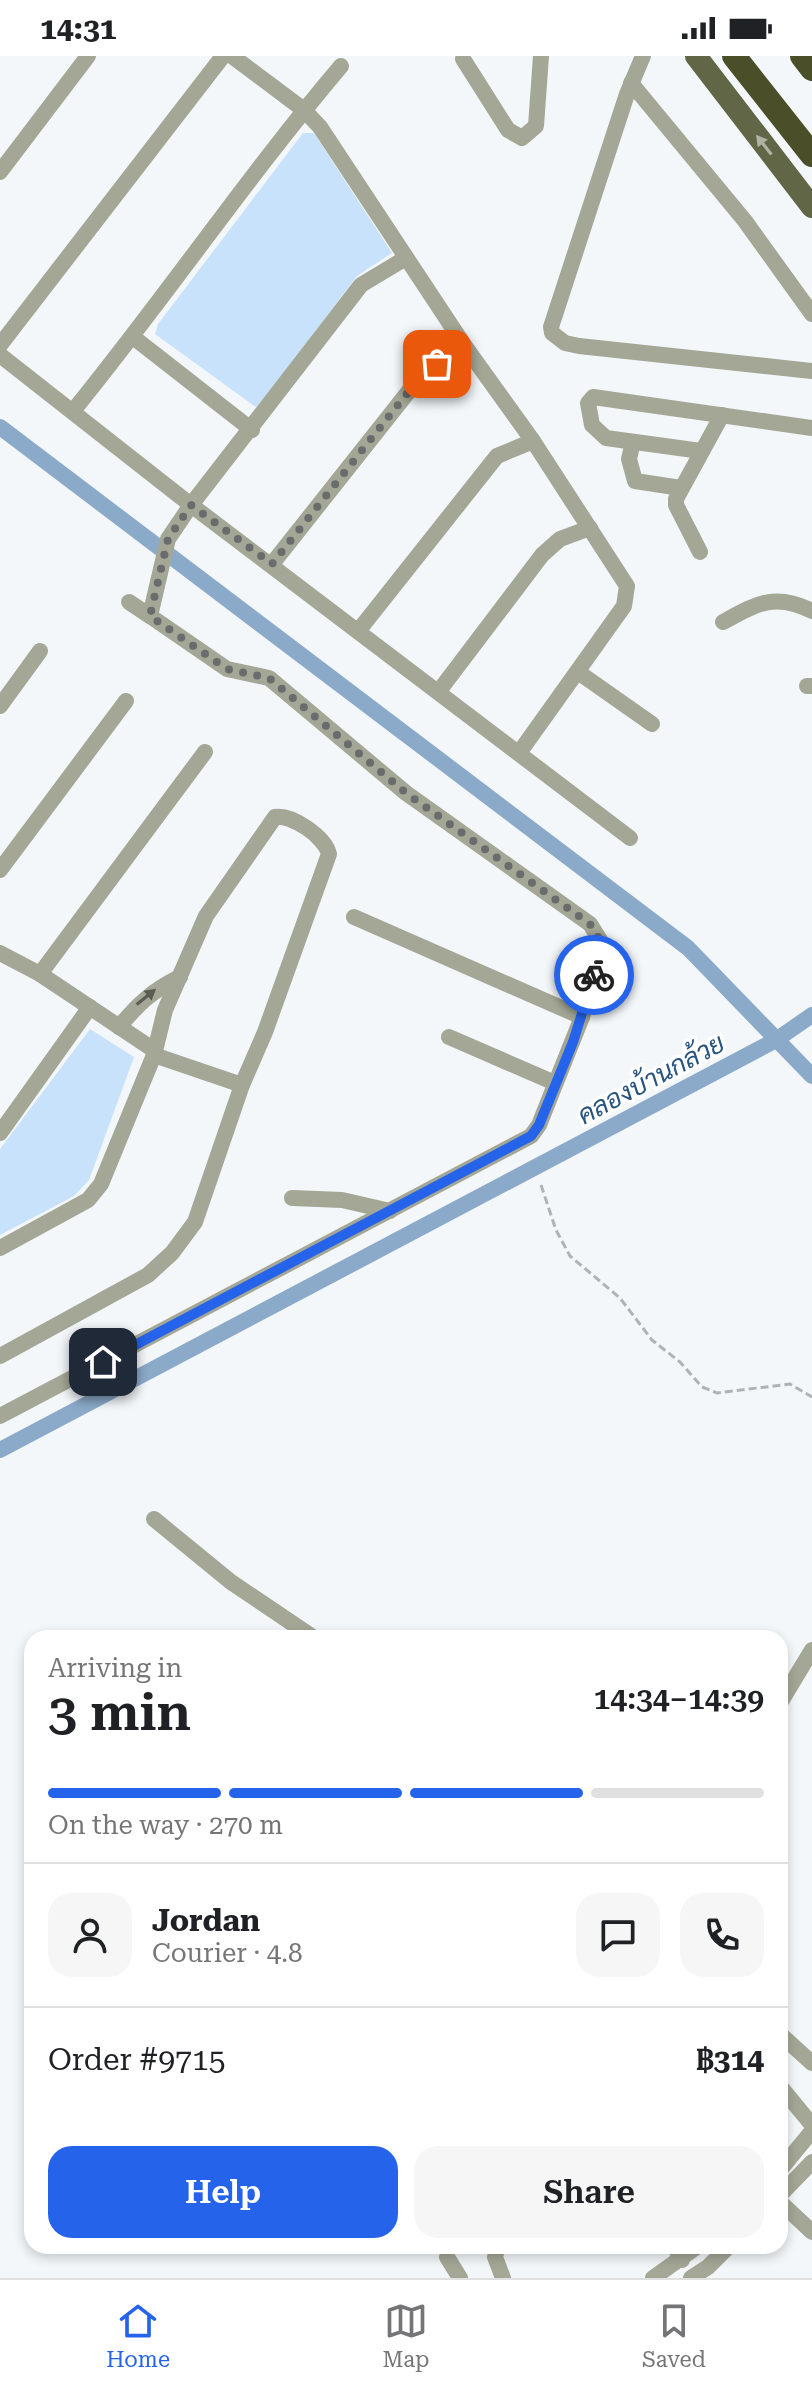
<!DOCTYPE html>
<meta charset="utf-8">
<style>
:root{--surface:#fff;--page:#f6f6f6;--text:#202124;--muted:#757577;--line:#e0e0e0;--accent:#2563eb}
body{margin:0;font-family:"Roboto Serif",Sarabun,serif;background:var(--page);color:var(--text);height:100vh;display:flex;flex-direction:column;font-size:30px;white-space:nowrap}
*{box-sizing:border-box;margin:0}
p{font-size:26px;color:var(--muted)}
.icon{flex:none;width:44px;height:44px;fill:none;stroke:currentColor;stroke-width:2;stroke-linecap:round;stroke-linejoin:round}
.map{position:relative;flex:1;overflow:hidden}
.panel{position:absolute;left:24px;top:1574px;width:764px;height:624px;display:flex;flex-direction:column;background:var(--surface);border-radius:24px;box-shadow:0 4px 12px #0003}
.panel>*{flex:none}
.pin{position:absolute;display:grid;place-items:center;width:68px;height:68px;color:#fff;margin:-34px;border-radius:16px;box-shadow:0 4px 12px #0006}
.courier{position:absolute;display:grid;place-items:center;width:80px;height:80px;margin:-40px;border:6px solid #2563eb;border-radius:50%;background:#fff;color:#222;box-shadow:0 2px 10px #0007}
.overview em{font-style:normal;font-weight:600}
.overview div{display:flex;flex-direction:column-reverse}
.overview{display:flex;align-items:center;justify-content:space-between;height:136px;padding:0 24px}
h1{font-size:52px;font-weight:600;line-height:60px}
.bar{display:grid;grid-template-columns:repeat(4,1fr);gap:12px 8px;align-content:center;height:96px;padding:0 24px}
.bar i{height:10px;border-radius:6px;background:var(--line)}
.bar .on{background:var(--accent)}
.bar p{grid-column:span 4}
.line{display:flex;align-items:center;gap:20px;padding:0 24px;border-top:2px solid var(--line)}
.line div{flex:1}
.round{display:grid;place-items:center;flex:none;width:84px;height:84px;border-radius:24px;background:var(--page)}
.primary-button{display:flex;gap:16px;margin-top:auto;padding:16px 24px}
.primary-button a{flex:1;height:92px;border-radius:24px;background:var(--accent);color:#fff;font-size:32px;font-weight:600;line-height:92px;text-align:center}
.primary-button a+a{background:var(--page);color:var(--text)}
.status{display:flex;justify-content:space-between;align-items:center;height:56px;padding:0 40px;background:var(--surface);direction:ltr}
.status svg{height:22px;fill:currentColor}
.menu{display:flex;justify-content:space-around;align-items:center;height:112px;border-top:2px solid var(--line);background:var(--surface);font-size:22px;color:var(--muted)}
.menu a{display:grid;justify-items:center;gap:4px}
.menu .on{color:var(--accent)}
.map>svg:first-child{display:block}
.green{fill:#c9e2fb}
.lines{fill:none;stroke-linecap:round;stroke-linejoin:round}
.canal{stroke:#8baac9;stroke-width:16}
.path{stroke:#b0b3b6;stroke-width:3;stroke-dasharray:8 4;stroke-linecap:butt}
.minor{stroke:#a4a795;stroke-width:16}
.major{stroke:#616646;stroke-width:22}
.highway{stroke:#4a4e29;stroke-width:24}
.oneway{fill:#b0b2a2}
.oneway2{fill:#5b5d55}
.done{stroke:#696b6d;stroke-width:8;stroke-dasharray:0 14.4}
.route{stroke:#2563eb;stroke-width:10}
.labels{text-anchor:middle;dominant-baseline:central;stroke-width:7;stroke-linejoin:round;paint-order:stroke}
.water-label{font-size:26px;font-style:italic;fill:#27547f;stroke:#fff}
</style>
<div class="status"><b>14:31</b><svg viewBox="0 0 49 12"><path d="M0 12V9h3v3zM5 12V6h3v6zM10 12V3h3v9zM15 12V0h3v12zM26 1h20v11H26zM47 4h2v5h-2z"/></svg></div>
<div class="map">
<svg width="812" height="2222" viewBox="0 0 812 2222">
<rect width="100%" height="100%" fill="#f3f7fa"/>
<!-- green -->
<g class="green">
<polygon points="303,77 314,77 392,197 357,220 257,352 155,278 158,268"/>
<polygon points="90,973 134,1001 89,1124 74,1140 0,1179 0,1093"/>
</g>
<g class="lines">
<!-- canal -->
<g class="canal">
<polyline points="0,371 688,892 812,1020"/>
<polyline points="0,1394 776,984 812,959"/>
</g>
<!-- path -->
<polyline class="path" points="541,1129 556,1174 570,1200 620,1242 652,1284 680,1306 702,1331 717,1337 790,1328 812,1341"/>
<!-- minor -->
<g class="minor">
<polyline points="232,0 304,54 320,71 464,289 533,385 627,530 624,550 519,697"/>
<polyline points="643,0 627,38 551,271 552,277 565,287 579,290 812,315"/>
<polyline points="463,3 508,74 522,82 536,70 541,0"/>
<polyline points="631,27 745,165 812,258"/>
<polyline points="0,116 88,0"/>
<polyline points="133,281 252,374"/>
<polyline points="0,289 223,0"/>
<polyline points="0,299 191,449 630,782"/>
<path d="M73,355C165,242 247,121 341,10"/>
<polyline points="633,386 629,403 635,425 681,432"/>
<polyline points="701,395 606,382 592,369 588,347 593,341 812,372"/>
<polyline points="700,496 676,449 676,443 722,359"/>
<polyline points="272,508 424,316 464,289"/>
<polyline points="129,546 150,560"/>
<path d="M723,566C756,548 775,536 812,555"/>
<polyline points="359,574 489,410 497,400 533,385"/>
<polyline points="578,616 652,668"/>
<polyline points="807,630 812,630"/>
<polyline points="439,635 542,499 560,483 590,472"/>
<polyline points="0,650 40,595"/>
<polyline points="0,814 126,645"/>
<polyline points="354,861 582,961"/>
<polyline points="0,897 40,918 154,994"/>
<polyline points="40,918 205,696"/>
<path d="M119,971C138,948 153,934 180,921"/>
<polyline points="449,981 555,1027"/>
<polyline points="154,999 242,1029"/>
<polyline points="0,1077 90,951"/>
<polyline points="292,1142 342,1144 390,1155"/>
<path d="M0,1192L88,1144L101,1128L154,999L165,954L206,860L275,761C292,758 325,781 329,798L265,976L242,1029L195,1166L172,1197L148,1219L0,1300"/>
<polyline points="0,1360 531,1080 539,1069 582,961 603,889 590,868 406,737 269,622 227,613 150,560 168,483 191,449 361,229 406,202"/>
<polyline points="154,1463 231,1526 314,1582"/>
<polyline points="780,1647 812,1594"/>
<polyline points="780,1978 812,2007"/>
<polyline points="780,2030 812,2069"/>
<polyline points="780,2114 812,2075"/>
<polyline points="780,2139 812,2106"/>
<polyline points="780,2146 812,2176"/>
<polyline points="498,2190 495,2201 503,2222"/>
<polyline points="674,2190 682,2204"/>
<polyline points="447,2201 460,2222"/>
<polyline points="653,2222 698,2190"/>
<polyline points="691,2222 708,2211 729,2190"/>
</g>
<!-- major -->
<polyline class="major" points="696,0 812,151"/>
<!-- highway -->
<g class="highway">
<polyline points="734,0 812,99"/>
<polyline points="802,0 812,13"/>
</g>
</g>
<!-- one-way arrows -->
<defs><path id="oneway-solid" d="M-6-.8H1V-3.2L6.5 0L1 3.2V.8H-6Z" transform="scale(2)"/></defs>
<use class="oneway" href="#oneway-solid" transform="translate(764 89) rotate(-128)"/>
<use class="oneway2" href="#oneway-solid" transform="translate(146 941) rotate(-39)"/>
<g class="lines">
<!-- done -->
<polyline class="done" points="437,308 424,316 272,508 191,449 168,483 150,560 227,613 269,622 406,737 590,868 603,889 594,919"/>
<!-- route -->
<polyline class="route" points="103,1306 531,1080 539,1069 573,986 594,919"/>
</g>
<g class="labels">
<!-- water labels -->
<g class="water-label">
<text transform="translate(651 1023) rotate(-28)">คลองบ้านกล้วย</text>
</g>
</g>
</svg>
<div class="pin" style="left:437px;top:308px;background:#ea580c"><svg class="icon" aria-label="bag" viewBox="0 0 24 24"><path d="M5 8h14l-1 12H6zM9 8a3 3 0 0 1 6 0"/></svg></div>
<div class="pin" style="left:103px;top:1306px;background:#1f2937"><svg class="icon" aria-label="home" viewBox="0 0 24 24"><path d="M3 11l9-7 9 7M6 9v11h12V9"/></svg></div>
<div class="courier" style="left:594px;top:919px"><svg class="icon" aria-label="bike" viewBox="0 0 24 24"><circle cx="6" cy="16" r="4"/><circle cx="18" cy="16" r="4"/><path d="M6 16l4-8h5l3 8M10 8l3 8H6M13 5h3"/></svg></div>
<section class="panel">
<div class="overview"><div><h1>3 min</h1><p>Arriving in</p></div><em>14:34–14:39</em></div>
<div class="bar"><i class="on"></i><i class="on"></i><i class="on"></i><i></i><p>On the way · 270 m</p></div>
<div class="line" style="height:144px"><a class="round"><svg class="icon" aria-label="person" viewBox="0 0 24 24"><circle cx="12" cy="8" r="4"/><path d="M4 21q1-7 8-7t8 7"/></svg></a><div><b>Jordan</b><p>Courier · 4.8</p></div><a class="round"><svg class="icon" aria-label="chat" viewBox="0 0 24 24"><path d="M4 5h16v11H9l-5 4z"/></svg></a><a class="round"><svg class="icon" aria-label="phone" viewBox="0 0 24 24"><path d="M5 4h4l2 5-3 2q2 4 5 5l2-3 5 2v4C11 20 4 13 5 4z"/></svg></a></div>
<div class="line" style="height:104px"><div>Order #9715</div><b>฿314</b></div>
<div class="primary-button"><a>Help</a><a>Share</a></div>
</section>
</div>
<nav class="menu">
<a class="on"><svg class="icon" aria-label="home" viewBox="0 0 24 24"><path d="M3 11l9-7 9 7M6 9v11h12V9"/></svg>Home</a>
<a><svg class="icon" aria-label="map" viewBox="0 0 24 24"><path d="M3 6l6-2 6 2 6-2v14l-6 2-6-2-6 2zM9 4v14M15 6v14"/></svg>Map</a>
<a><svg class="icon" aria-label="saved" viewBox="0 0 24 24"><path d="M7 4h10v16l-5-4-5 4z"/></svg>Saved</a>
</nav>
